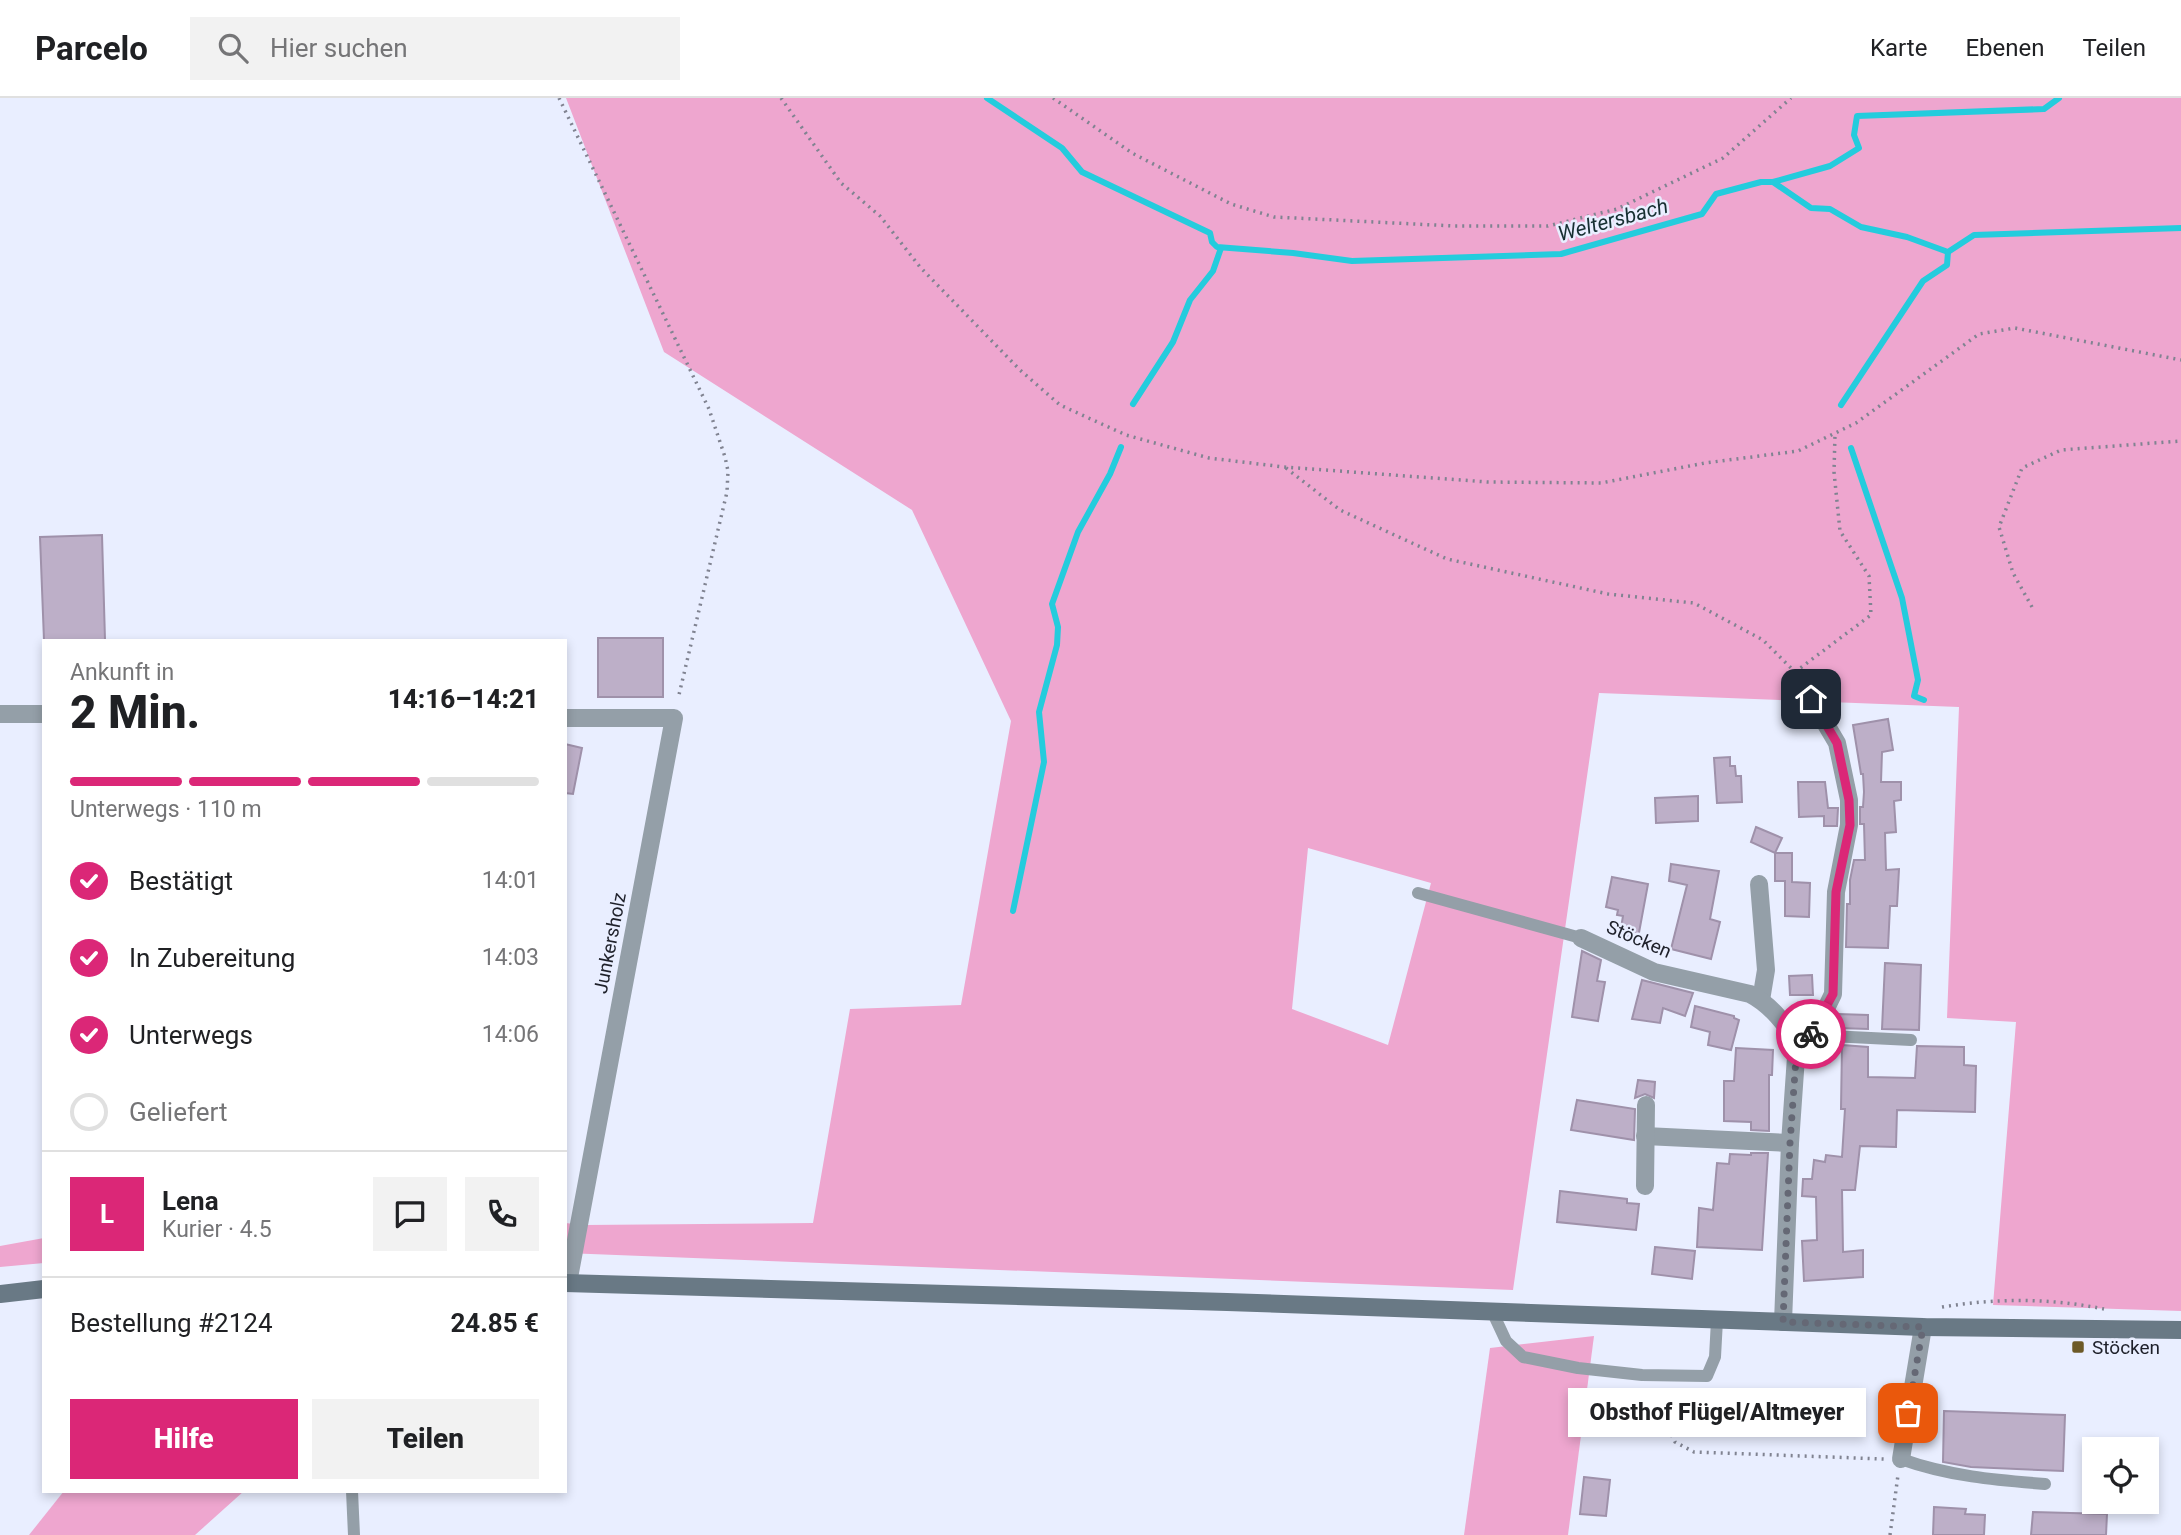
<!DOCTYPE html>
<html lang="de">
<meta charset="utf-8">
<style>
:root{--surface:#fff;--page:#f2f2f2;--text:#202124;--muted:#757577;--line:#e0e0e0;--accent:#db2777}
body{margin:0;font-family:Roboto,sans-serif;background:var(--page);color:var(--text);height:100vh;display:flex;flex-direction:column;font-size:26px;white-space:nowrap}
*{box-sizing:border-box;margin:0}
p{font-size:23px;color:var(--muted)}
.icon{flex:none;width:38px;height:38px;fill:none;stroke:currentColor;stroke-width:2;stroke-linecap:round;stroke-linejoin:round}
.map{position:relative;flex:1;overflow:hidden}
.details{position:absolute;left:42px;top:541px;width:525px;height:854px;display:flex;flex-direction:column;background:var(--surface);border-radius:0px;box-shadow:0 4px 10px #0003}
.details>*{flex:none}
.buttons{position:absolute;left:2082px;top:1339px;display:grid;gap:14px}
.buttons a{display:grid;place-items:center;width:77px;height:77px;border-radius:0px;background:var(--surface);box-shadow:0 4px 10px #0003;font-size:35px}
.pin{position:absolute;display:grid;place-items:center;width:60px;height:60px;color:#fff;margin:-30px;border-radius:14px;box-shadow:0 4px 10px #0006}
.courier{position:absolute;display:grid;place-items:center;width:70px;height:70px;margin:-35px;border:5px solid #db2777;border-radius:50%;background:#fff;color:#222;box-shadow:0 2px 9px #0007}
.bubble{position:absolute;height:49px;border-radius:0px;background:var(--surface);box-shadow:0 4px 10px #0003;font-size:23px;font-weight:800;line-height:49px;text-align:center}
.summary em{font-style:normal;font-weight:800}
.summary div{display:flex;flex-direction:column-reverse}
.summary{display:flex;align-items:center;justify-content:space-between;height:119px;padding:0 28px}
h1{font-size:46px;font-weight:800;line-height:52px}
.bar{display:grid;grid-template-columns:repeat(4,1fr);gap:10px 7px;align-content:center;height:84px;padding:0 28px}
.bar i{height:9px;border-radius:5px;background:var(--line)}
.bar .current{background:var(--accent)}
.bar p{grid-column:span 4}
.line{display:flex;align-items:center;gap:18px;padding:0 28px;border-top:2px solid var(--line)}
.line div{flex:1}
.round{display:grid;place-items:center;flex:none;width:74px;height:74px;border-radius:0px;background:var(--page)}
ol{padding:0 28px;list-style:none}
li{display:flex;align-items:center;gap:21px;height:77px}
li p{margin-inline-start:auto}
li .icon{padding:7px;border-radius:50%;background:var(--accent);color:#fff;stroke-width:4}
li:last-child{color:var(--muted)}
li i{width:38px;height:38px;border:4px solid var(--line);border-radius:50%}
.cta{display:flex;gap:14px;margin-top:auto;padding:14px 28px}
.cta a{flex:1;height:80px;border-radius:0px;background:var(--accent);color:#fff;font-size:28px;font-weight:800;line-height:80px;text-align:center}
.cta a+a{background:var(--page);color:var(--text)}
header{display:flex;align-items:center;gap:42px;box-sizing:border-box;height:98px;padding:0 35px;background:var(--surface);border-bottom:2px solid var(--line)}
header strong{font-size:33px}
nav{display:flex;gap:38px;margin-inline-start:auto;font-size:24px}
.search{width:490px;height:63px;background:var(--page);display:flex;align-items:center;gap:18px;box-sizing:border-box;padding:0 24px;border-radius:0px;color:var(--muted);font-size:26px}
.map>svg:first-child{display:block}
.green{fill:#eea6cf;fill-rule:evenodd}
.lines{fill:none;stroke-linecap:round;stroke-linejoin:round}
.stream{stroke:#24ccdd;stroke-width:6}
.building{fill:#bdafc8;stroke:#9f91aa;stroke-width:2}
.path{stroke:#808391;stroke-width:3.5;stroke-dasharray:2 5;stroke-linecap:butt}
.service{stroke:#949fa8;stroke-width:12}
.minor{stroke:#949fa8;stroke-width:18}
.secondary{stroke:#697985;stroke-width:18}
.done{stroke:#656875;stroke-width:7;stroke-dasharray:0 12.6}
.route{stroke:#db2777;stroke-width:9}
.poi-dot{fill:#6c5927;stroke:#e9eeff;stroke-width:2.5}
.labels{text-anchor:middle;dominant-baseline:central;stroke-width:5;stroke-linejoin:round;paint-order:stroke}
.street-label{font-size:19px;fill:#1e202a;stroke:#e9eeff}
.poi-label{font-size:19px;fill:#1e202a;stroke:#e9eeff;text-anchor:start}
.water-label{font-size:21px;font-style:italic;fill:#162f32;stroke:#e9eeff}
</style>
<header>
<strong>Parcelo</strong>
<div class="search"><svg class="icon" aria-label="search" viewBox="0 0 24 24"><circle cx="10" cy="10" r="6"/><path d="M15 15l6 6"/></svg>Hier suchen</div>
<nav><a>Karte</a><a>Ebenen</a><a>Teilen</a></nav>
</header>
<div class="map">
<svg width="2181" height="1437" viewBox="0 0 2181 1437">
<rect width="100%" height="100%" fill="#e9eeff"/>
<!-- green -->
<g class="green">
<path d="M566,0H2181V1213L1993,1207L2016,924L1947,920L1959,609L1599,595L1513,1192L565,1155V1125L585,1127L813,1125L850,911L961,907L1011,623L912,412L664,254ZM1308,750L1431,785L1388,947L1292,911Z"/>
<polygon points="44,1140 44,1165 0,1169 0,1148"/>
<polygon points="1594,1238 1568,1437 1464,1437 1490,1250"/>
<polygon points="64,1393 244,1393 195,1437 29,1437"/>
</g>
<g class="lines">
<!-- stream -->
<g class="stream">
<polyline points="987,0 1062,50 1082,74 1210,135 1212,144 1217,149 1293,155 1352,163 1561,156 1702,116 1716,96 1761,84 1773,84 1811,110 1830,111 1861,129 1907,139 1948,154 1974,137 2181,130"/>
<polyline points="1773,84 1830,68 1859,50 1854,37 1857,18 2044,11 2059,0"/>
<polyline points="1133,306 1173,244 1190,202 1213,173 1221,150"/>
<polyline points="1841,307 1923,183 1947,167 1948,154"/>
<polyline points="1851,350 1902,500 1918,582 1914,598 1924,602"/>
<polyline points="1013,813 1044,664 1039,614 1057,547 1058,529 1052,506 1078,434 1110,376 1121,349"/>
</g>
</g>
<!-- building -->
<g class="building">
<polygon points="102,437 105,542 44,542 40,439"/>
<rect x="598" y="540" width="65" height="59"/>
<polygon points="1888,621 1893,652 1882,654 1881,684 1901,684 1901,702 1894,703 1896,734 1885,735 1886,772 1899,771 1897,808 1890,808 1888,850 1846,849 1847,806 1850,806 1850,782 1854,762 1865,762 1864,726 1860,726 1860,709 1863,709 1864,694 1863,676 1861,676 1853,627"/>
<polygon points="565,646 582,650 573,696 565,695"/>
<polygon points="1730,659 1730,668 1735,668 1736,678 1741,678 1742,704 1717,705 1714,660"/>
<polygon points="1798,684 1825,684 1828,710 1838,710 1837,728 1824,728 1824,718 1799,719"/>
<polygon points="1698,698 1698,723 1656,725 1655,700"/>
<polygon points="1756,729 1782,740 1775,755 1751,744"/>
<polygon points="1775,755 1792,755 1792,784 1810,785 1809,819 1785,818 1785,783 1775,783"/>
<polygon points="1671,766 1719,773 1710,821 1720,824 1711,861 1671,851 1687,787 1669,783"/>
<polygon points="1612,779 1648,786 1638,840 1620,836 1623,818 1617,817 1618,812 1606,809"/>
<polygon points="1582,853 1601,862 1597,883 1605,884 1598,923 1572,919"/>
<polygon points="1885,865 1921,867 1919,932 1882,931"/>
<polygon points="1812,877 1813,897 1790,897 1789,878"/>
<polygon points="1642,882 1693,895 1685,918 1663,910 1660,925 1632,921"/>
<polygon points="1695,908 1734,918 1734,920 1739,922 1731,952 1708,947 1710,934 1691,929"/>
<polygon points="1838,916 1868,917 1868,931 1838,930"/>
<polygon points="1842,947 1868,949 1868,979 1915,980 1917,948 1964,949 1964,967 1976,968 1975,1014 1897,1012 1896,1049 1860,1048 1855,1092 1842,1092 1843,1154 1863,1152 1863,1179 1804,1183 1802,1143 1817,1142 1816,1099 1802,1098 1803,1081 1812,1081 1814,1062 1825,1064 1826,1057 1842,1059 1845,1011 1841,1011"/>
<polygon points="1736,950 1773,952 1772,977 1769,977 1769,1033 1751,1032 1751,1024 1724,1023 1724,983 1734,983"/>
<polygon points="1638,982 1655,984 1654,1000 1645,996 1635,1000"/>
<polygon points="1577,1002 1635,1011 1634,1042 1571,1032"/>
<polygon points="1751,1055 1768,1055 1762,1152 1697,1149 1699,1110 1713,1112 1717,1065 1729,1066 1730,1056 1751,1057"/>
<polygon points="1560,1093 1627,1101 1627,1105 1639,1106 1636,1132 1557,1124"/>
<polygon points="1655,1149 1695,1153 1692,1181 1652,1176"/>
<polygon points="1944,1313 2065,1317 2063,1373 1971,1369 1943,1364"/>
<polygon points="1584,1379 1610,1382 1606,1418 1580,1416"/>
<polygon points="1934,1409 1966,1411 1965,1416 1985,1417 1984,1437 1933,1437"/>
<polygon points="2033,1414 2107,1416 2106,1437 2031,1437"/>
</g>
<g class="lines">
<!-- path -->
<g class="path">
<polyline points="559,0 709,311 725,359 728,373 727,394 678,601"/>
<polyline points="781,0 841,85 880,118 920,169 1020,272 1060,307 1126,337 1209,360 1284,369 1488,384 1601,385 1705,365 1798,353 1856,325 1979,236 2015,230 2181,262"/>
<polyline points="1053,0 1132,55 1231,106 1274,119 1454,128 1548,128 1617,111 1723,60 1791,0"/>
<polyline points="1286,370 1340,412 1447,461 1608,496 1694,505 1763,542 1795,574 1801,585"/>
<polyline points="2032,509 2013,475 1999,429 2022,370 2061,352 2181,343"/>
<polyline points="1795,574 1871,517 1869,478 1840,433 1834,374 1835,336"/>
<path d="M1942,1209C1998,1200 2049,1200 2104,1211"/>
<polyline points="1650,1293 1675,1344 1694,1354 1884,1361"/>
<polyline points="1890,1437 1898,1377"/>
</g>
<!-- service -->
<g class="service">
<polyline points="1418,795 1581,840"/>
<polyline points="1810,937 1911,942"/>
<polyline points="1492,1213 1506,1243 1523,1259 1578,1270 1642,1277 1707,1278 1715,1259 1717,1222"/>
<path d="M1901,1361C1948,1378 1995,1382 2045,1386"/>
<polyline points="352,1393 354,1437"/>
</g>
<!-- minor -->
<g class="minor">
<polyline points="0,616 44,616"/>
<polyline points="565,620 674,620 568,1185"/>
<polyline points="1759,786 1766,872 1761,902"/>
<path d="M1581,840L1654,874L1750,896C1773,908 1787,929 1802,950"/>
<polyline points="1645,1038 1790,1045"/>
<polyline points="1645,1088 1646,1007"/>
<polyline points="1783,1224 1790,1045 1796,959 1819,925 1833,896 1836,794 1849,727 1849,702 1837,645 1811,601"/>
<polyline points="1901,1361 1923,1229"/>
</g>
<!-- secondary -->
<g class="secondary">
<polyline points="565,1185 1227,1204 1923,1229 2181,1232"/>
<polyline points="0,1196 44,1191"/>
</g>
</g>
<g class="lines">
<!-- done -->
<polyline class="done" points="1811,936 1796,960 1790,1045 1783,1224 1923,1229 1908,1315"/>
<!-- route -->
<polyline class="route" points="1811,936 1833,896 1836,794 1850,727 1849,702 1837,645 1811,601"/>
</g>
<!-- markers -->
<rect class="poi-dot" x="2071" y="1242" width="14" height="14" rx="3.5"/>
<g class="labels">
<!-- street labels -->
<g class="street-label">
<text transform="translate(1639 841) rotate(23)">Stöcken</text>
<text transform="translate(610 845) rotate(-79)">Junkersholz</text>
</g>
<!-- poi labels -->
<g class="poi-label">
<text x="2092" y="1249">Stöcken</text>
</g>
<!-- water labels -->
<g class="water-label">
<text transform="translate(1613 122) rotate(-15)">Weltersbach</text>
</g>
</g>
</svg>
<div class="buttons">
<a><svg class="icon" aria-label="locate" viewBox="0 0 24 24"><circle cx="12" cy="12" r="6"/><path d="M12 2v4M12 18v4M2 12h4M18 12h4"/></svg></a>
</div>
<div class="pin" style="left:1908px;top:1315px;background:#ea580c"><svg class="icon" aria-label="bag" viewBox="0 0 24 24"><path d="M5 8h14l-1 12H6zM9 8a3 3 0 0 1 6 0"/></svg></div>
<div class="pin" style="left:1811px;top:601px;background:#1f2937"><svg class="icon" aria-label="home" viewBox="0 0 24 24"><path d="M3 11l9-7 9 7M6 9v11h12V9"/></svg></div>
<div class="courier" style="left:1811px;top:936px"><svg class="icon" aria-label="bike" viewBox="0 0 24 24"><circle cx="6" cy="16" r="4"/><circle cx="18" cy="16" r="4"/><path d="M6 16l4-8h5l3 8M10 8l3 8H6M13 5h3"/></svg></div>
<div class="bubble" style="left:1568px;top:1290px;width:298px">Obsthof Flügel/Altmeyer</div>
<section class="details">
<div class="summary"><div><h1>2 Min.</h1><p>Ankunft in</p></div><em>14:16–14:21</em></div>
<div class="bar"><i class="current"></i><i class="current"></i><i class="current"></i><i></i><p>Unterwegs · 110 m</p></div>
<ol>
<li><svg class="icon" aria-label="check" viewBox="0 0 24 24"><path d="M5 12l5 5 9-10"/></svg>Bestätigt<p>14:01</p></li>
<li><svg class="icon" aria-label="check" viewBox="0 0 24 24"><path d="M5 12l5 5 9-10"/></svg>In Zubereitung<p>14:03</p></li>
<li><svg class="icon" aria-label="check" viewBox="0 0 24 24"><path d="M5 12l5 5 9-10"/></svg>Unterwegs<p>14:06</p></li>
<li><i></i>Geliefert</li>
</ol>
<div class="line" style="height:126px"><b class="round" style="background:var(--accent);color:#fff">L</b><div><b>Lena</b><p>Kurier · 4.5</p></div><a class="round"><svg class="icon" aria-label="chat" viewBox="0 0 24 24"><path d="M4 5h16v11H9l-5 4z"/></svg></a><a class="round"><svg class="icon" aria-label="phone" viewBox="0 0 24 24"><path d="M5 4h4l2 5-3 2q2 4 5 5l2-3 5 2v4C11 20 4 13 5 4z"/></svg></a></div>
<div class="line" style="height:91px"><div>Bestellung #2124</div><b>24.85 €</b></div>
<div class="cta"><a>Hilfe</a><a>Teilen</a></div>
</section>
</div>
